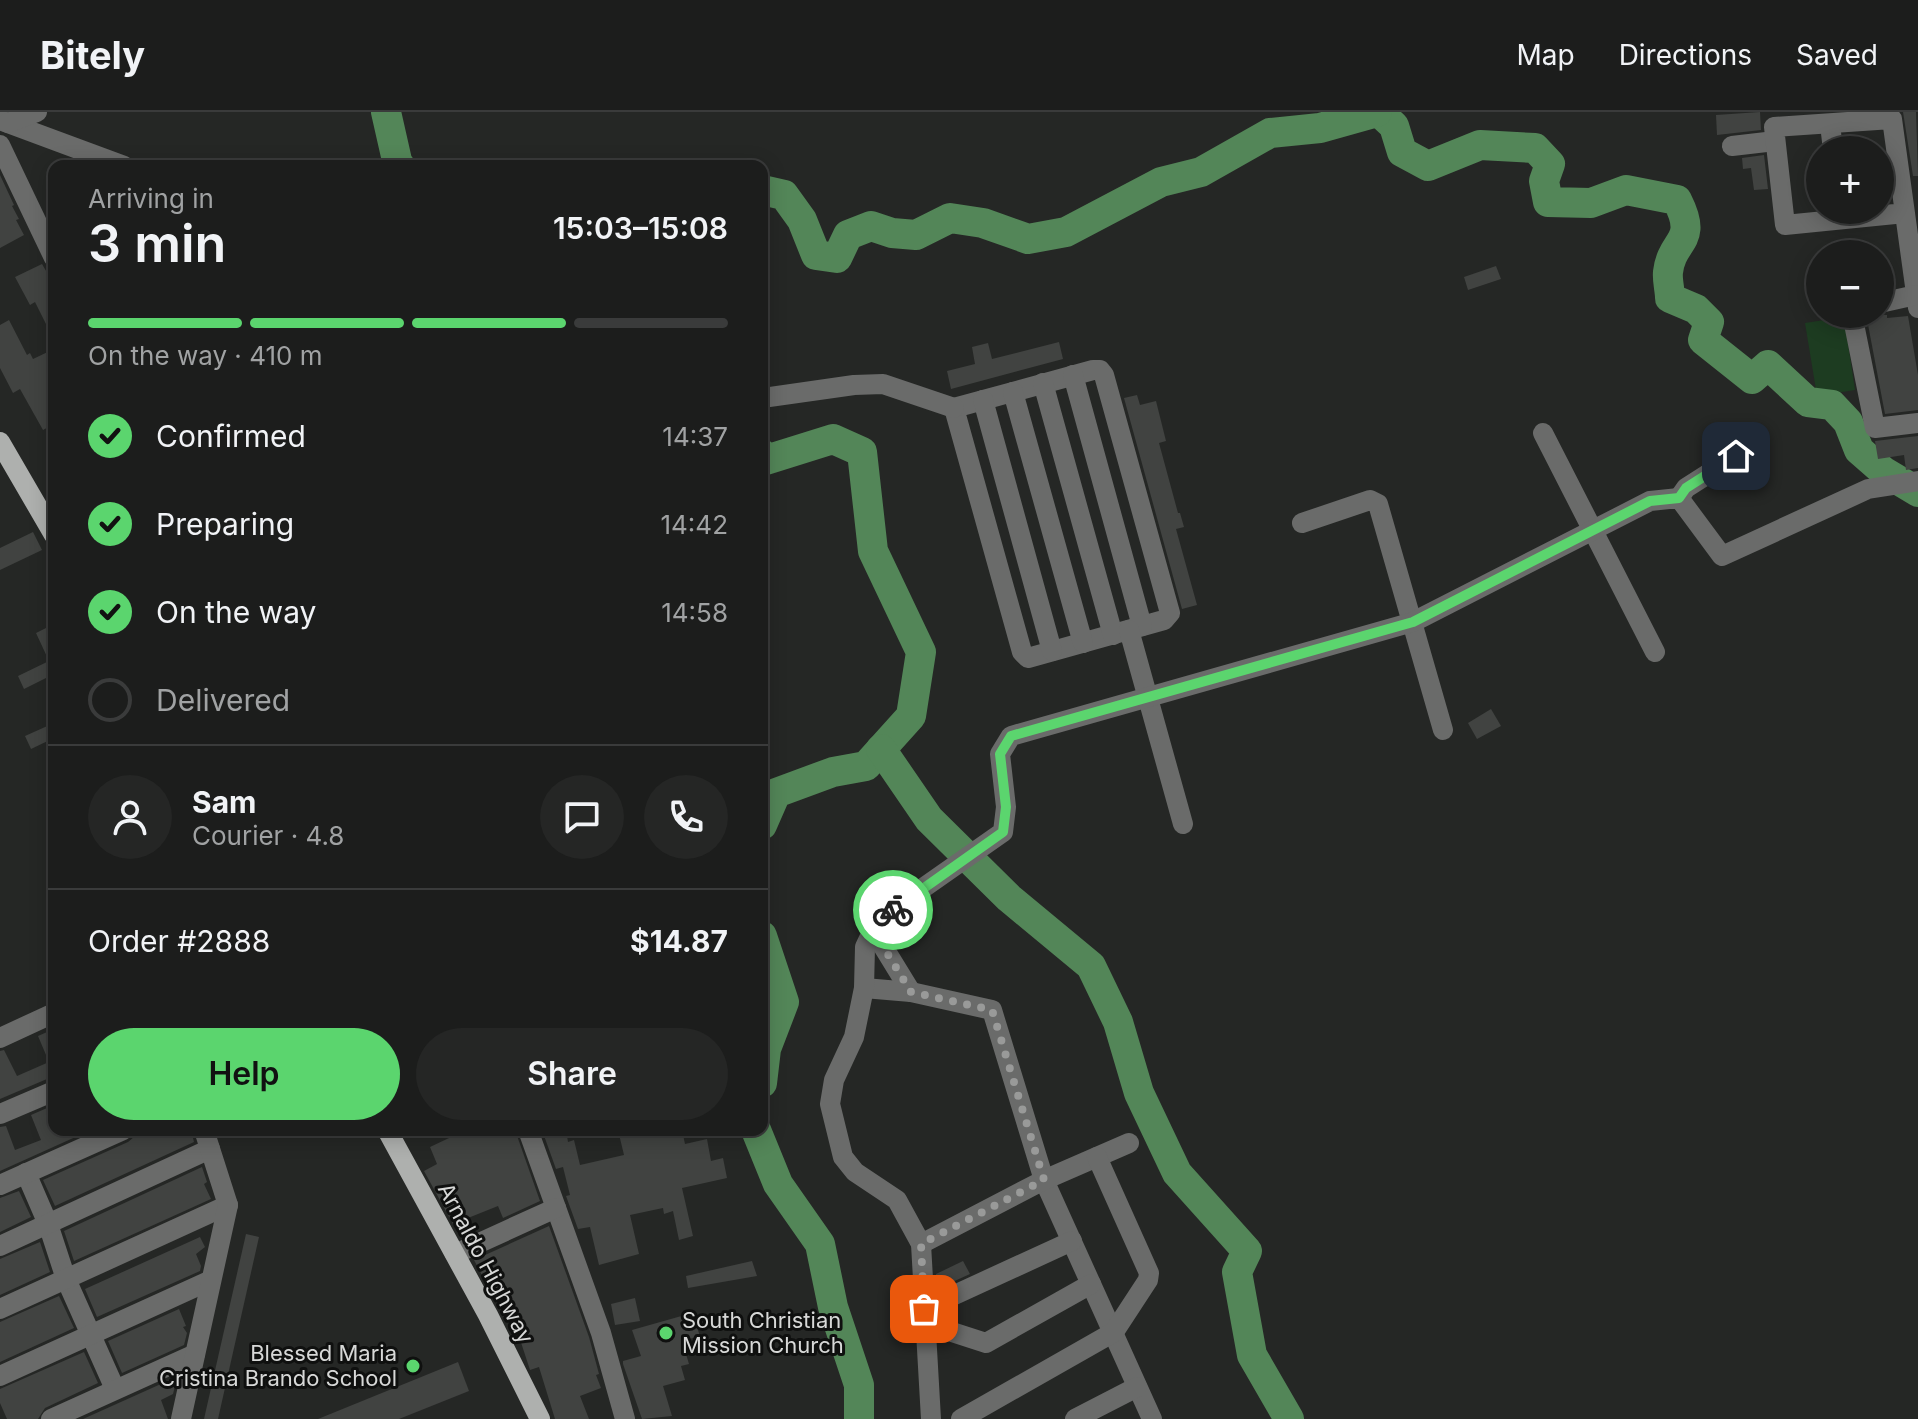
<!DOCTYPE html>
<meta charset="utf-8">
<style>
:root{--surface:#1c1d1c;--page:#252625;--text:#f1f3f6;--muted:#a0a2a3;--line:#3a3b3b;--accent:#5bd56e}
body{margin:0;font-family:Inter,sans-serif;background:var(--page);color:var(--text);height:100vh;display:flex;flex-direction:column;font-size:30px;white-space:nowrap}
*{box-sizing:border-box;margin:0}
p{font-size:26px;color:var(--muted)}
.icon{flex:none;width:44px;height:44px;fill:none;stroke:currentColor;stroke-width:2;stroke-linecap:round;stroke-linejoin:round}
.map{position:relative;flex:1;overflow:hidden}
.panel{position:absolute;left:48px;top:48px;width:720px;height:976px;display:flex;flex-direction:column;background:var(--surface);border-radius:16px;box-shadow:0 4px 20px #0003,0 0 0 2px var(--line)}
.panel>*{flex:none}
.controls{position:absolute;left:1806px;top:24px;display:grid;gap:16px}
.controls a{display:grid;place-items:center;width:88px;height:88px;border-radius:50%;background:var(--surface);box-shadow:0 4px 20px #0003,0 0 0 2px var(--line);font-size:40px}
.pin{position:absolute;display:grid;place-items:center;width:68px;height:68px;color:#fff;margin:-34px;border-radius:16px;box-shadow:0 4px 12px #0006}
.courier{position:absolute;display:grid;place-items:center;width:80px;height:80px;margin:-40px;border:6px solid #5bd56e;border-radius:50%;background:#fff;color:#222;box-shadow:0 2px 10px #0007}
.headline em{font-style:normal;font-weight:600}
.headline div{display:flex;flex-direction:column-reverse}
.headline{display:flex;align-items:center;justify-content:space-between;height:136px;padding:0 40px}
h1{font-size:52px;font-weight:600;line-height:60px}
.bar{display:grid;grid-template-columns:repeat(4,1fr);gap:12px 8px;align-content:center;height:96px;padding:0 40px}
.bar i{height:10px;border-radius:6px;background:var(--line)}
.bar .on{background:var(--accent)}
.bar p{grid-column:span 4}
.line{display:flex;align-items:center;gap:20px;padding:0 40px;border-top:2px solid var(--line)}
.line div{flex:1}
.round{display:grid;place-items:center;flex:none;width:84px;height:84px;border-radius:42px;background:var(--page)}
ol{padding:0 40px;list-style:none}
li{display:flex;align-items:center;gap:24px;height:88px}
li p{margin-inline-start:auto}
li .icon{padding:8px;border-radius:50%;background:var(--accent);color:#111;stroke-width:4}
li:last-child{color:var(--muted)}
li i{width:44px;height:44px;border:4px solid var(--line);border-radius:50%}
.action{display:flex;gap:16px;margin-top:auto;padding:16px 40px}
.action a{flex:1;height:92px;border-radius:48px;background:var(--accent);color:#111;font-size:32px;font-weight:600;line-height:92px;text-align:center}
.action a+a{background:var(--page);color:var(--text)}
header{display:flex;align-items:center;gap:48px;box-sizing:border-box;height:112px;padding:0 40px;background:var(--surface);border-bottom:2px solid var(--line)}
header strong{font-size:38px}
nav{display:flex;gap:44px;margin-inline-start:auto;font-size:28px}
.map>svg:first-child{display:block}
.green{fill:#1d3c21}
.lines{fill:none;stroke-linecap:round;stroke-linejoin:round}
.river{stroke:#538658;stroke-width:30}
.building{fill:#414341}
.minor{stroke:#6a6b6a;stroke-width:20}
.major{stroke:#aeb0ae;stroke-width:20}
.done{stroke:#999a99;stroke-width:8;stroke-dasharray:0 14.4}
.route{stroke:#5bd56e;stroke-width:10}
.poi-dot{fill:#5bd56e;stroke:#0f100f;stroke-width:3}
.labels{text-anchor:middle;dominant-baseline:central;stroke-width:6;stroke-linejoin:round;paint-order:stroke}
.street-label{font-size:22px;fill:#d7d8d7;stroke:#0f100f}
.poi-label{font-size:22px;fill:#d7d8d7;stroke:#0f100f;text-anchor:start}
</style>
<header>
<strong>Bitely</strong>
<nav><a>Map</a><a>Directions</a><a>Saved</a></nav>
</header>
<div class="map">
<svg width="1918" height="1307" viewBox="0 0 1918 1307">
<rect width="100%" height="100%" fill="#252725"/>
<!-- green -->
<polygon class="green" points="1844,205 1855,278 1817,284 1805,211"/>
<g class="lines">
<!-- river -->
<g class="river">
<polyline points="386,0 398,53 400,54"/>
<path d="M1379,0L1394,14L1402,40L1428,54L1480,33L1535,36L1550,52L1544,69L1548,90L1591,91L1626,78L1677,88C1699,131 1672,126 1668,160C1667,168 1670,178 1670,186L1696,197L1709,210L1703,228L1752,267L1768,253L1808,290L1832,293L1848,310L1859,338L1883,359L1918,380"/>
<polyline points="762,78 784,83 802,108 816,143 837,146 848,123 871,114 892,121 916,123 950,106 983,111 1028,127 1066,120 1161,70 1201,60 1270,21 1320,16 1377,0"/>
<polyline points="762,342 766,348 833,327 862,340 873,439 921,540 911,604 866,654 833,660 776,681 762,713"/>
<polyline points="881,637 929,707 1009,786 1091,854 1118,910 1139,981 1177,1061 1247,1139 1237,1160 1252,1243 1289,1307"/>
<polyline points="762,824 784,890 766,937 762,971"/>
<polyline points="756,1018 778,1072 820,1132 833,1195 859,1273 859,1307"/>
</g>
</g>
<!-- building -->
<g class="building">
<polygon points="1760,0 1761,18 1717,23 1716,3"/>
<polygon points="1903,0 1916,0 1918,64 1913,64"/>
<polygon points="1764,43 1768,77 1754,78 1751,56 1743,57 1742,46"/>
<polygon points="0,63 14,93 12,94 19,107 16,108 24,123 0,136"/>
<polygon points="42,152 49,164 54,161 54,228 35,190 30,193 15,165"/>
<polygon points="1496,154 1501,167 1468,178 1464,165"/>
<polygon points="1866,202 1887,203 1887,206 1908,204 1918,263 1918,298 1885,302"/>
<polygon points="9,208 27,243 30,241 33,247 54,237 54,312 43,318 20,277 13,281 0,256 0,213"/>
<polygon points="1059,230 1063,247 951,277 947,259 975,252 972,235 988,231 992,247"/>
<polygon points="1137,283 1140,293 1156,289 1166,329 1159,331 1178,401 1180,401 1184,415 1176,417 1197,493 1182,497 1124,286"/>
<polygon points="1918,324 1918,356 1906,358 1904,343 1878,347 1875,329"/>
<polygon points="33,420 42,438 0,458 0,436"/>
<polygon points="54,512 54,562 24,577 18,564 49,549 36,521"/>
<polygon points="1491,597 1501,614 1477,627 1468,611"/>
<polygon points="54,611 54,626 31,637 25,624"/>
<polygon points="54,917 54,964 0,987 0,939 4,938 17,964 49,950 38,924"/>
<polygon points="54,993 54,1018 91,1018 0,1059 0,1015 6,1014 15,1038 41,1028 31,1003"/>
<polygon points="136,1018 191,1018 194,1030 55,1094 43,1068 128,1030 134,1025"/>
<polygon points="466,1018 515,1018 540,1089 503,1106 498,1094 453,1112 424,1059 437,1052 430,1035"/>
<polygon points="542,1018 566,1018 568,1030 574,1028 580,1053 624,1043 618,1018 682,1018 685,1032 707,1027 711,1049 723,1046 727,1066 682,1076 693,1124 679,1128 673,1099 664,1102 663,1096 630,1103 639,1142 599,1153 590,1115 578,1117 566,1084 570,1083 563,1055 556,1057"/>
<polygon points="202,1055 207,1070 204,1072 211,1087 74,1149 64,1119"/>
<polygon points="19,1079 31,1105 0,1120 0,1086"/>
<polygon points="549,1114 589,1225 599,1262 596,1263 601,1276 580,1284 589,1307 555,1307 539,1255 530,1258 513,1206 506,1209 474,1148"/>
<polygon points="246,1122 259,1125 218,1307 204,1307"/>
<polygon points="200,1125 205,1135 196,1142 201,1154 200,1159 97,1205 85,1177"/>
<polygon points="40,1130 50,1160 0,1183 0,1147"/>
<polygon points="752,1149 757,1164 688,1176 686,1164"/>
<polygon points="963,1149 970,1162 937,1177 936,1162"/>
<polygon points="59,1184 74,1216 0,1250 0,1210"/>
<polygon points="635,1186 640,1209 615,1213 611,1192"/>
<polygon points="179,1197 186,1214 183,1215 187,1221 184,1233 122,1261 108,1229"/>
<polygon points="692,1201 700,1224 682,1229 689,1252 681,1254 685,1268 663,1274 672,1304 642,1307 623,1252 623,1249 641,1244 632,1218"/>
<polygon points="84,1240 98,1271 45,1296 38,1307 7,1307 0,1291 0,1277"/>
<polygon points="458,1250 469,1279 399,1307 318,1307"/>
<polygon points="172,1267 175,1274 173,1282 161,1288 168,1307 83,1307"/>
</g>
<g class="lines">
<!-- minor -->
<g class="minor">
<polyline points="0,8 124,54"/>
<polyline points="8,11 37,0"/>
<polyline points="1830,12 1833,38"/>
<polyline points="0,33 54,146"/>
<polyline points="1732,34 1775,29"/>
<polyline points="1905,101 1785,113 1774,15 1892,7 1918,196"/>
<polyline points="1880,191 1916,183"/>
<polyline points="1852,202 1875,316 1918,311"/>
<polygon points="1093,258 1100,258 1104,263 1170,501 1164,508 1028,546 1022,540 954,296"/>
<polyline points="1073,263 1142,514"/>
<polyline points="1043,271 1113,523"/>
<polyline points="1013,280 1083,531"/>
<polyline points="762,286 854,273 883,272 954,296"/>
<polyline points="983,288 1052,539"/>
<polyline points="1543,321 1655,540"/>
<polyline points="1679,386 1686,376 1736,344"/>
<polyline points="1302,411 1370,388 1378,392 1443,618"/>
<polyline points="1129,518 1183,712"/>
<polyline points="873,818 911,880"/>
<polyline points="864,876 911,880 992,898 1044,1068 1152,1307"/>
<polyline points="0,926 54,901"/>
<polyline points="0,1002 54,979"/>
<polyline points="528,1018 601,1221 625,1307"/>
<polyline points="26,1061 48,1112 66,1167 115,1277"/>
<polyline points="0,1073 123,1018"/>
<polyline points="921,1132 1044,1068 1129,1031"/>
<polyline points="0,1134 210,1037"/>
<polyline points="455,1142 556,1096"/>
<polyline points="0,1197 228,1093"/>
<polyline points="924,1197 1072,1129"/>
<polyline points="924,1203 952,1220 986,1231 1091,1172"/>
<polyline points="0,1264 211,1168"/>
<polyline points="51,1307 195,1242"/>
<polyline points="181,1307 228,1093 204,1018"/>
<polyline points="931,1307 921,1132 897,1088 855,1060 843,1045 830,992 834,968 854,925 864,876 865,835 873,818 886,802 1003,720 1006,695 1000,642 1011,624 1413,510 1650,389 1679,386 1722,444 1868,377 1918,369"/>
<polyline points="961,1307 1114,1220 1148,1168 1149,1161 1097,1045"/>
<polyline points="1075,1307 1137,1275"/>
</g>
<!-- major -->
<g class="major">
<polyline points="0,330 54,423"/>
<polyline points="387,1018 488,1203 540,1307"/>
</g>
</g>
<g class="lines">
<!-- done -->
<polyline class="done" points="893,798 873,818 911,880 992,898 1044,1068 921,1132 924,1197"/>
<!-- route -->
<polyline class="route" points="893,798 1003,720 1006,695 1000,642 1011,624 1413,510 1650,389 1679,386 1686,376 1736,344"/>
</g>
<!-- markers -->
<g class="poi-dot">
<circle cx="666" cy="1221" r="8"/>
<circle cx="413" cy="1254" r="8"/>
</g>
<g class="labels">
<!-- street labels -->
<g class="street-label">
<text transform="translate(486 1151) rotate(62)">Arnaldo Highway</text>
</g>
<!-- poi labels -->
<g class="poi-label">
<text x="682" y="1208">South Christian<tspan x="682" dy="25">Mission Church</tspan></text>
<text x="397" y="1241" text-anchor="end">Blessed Maria<tspan x="397" dy="25">Cristina Brando School</tspan></text>
</g>
</g>
</svg>
<div class="controls">
<a>+</a>
<a>−</a>
</div>
<div class="pin" style="left:924px;top:1197px;background:#ea580c"><svg class="icon" aria-label="bag" viewBox="0 0 24 24"><path d="M5 8h14l-1 12H6zM9 8a3 3 0 0 1 6 0"/></svg></div>
<div class="pin" style="left:1736px;top:344px;background:#1f2937"><svg class="icon" aria-label="home" viewBox="0 0 24 24"><path d="M3 11l9-7 9 7M6 9v11h12V9"/></svg></div>
<div class="courier" style="left:893px;top:798px"><svg class="icon" aria-label="bike" viewBox="0 0 24 24"><circle cx="6" cy="16" r="4"/><circle cx="18" cy="16" r="4"/><path d="M6 16l4-8h5l3 8M10 8l3 8H6M13 5h3"/></svg></div>
<section class="panel">
<div class="headline"><div><h1>3 min</h1><p>Arriving in</p></div><em>15:03–15:08</em></div>
<div class="bar"><i class="on"></i><i class="on"></i><i class="on"></i><i></i><p>On the way · 410 m</p></div>
<ol>
<li><svg class="icon" aria-label="check" viewBox="0 0 24 24"><path d="M5 12l5 5 9-10"/></svg>Confirmed<p>14:37</p></li>
<li><svg class="icon" aria-label="check" viewBox="0 0 24 24"><path d="M5 12l5 5 9-10"/></svg>Preparing<p>14:42</p></li>
<li><svg class="icon" aria-label="check" viewBox="0 0 24 24"><path d="M5 12l5 5 9-10"/></svg>On the way<p>14:58</p></li>
<li><i></i>Delivered</li>
</ol>
<div class="line" style="height:144px"><a class="round"><svg class="icon" aria-label="person" viewBox="0 0 24 24"><circle cx="12" cy="8" r="4"/><path d="M4 21q1-7 8-7t8 7"/></svg></a><div><b>Sam</b><p>Courier · 4.8</p></div><a class="round"><svg class="icon" aria-label="chat" viewBox="0 0 24 24"><path d="M4 5h16v11H9l-5 4z"/></svg></a><a class="round"><svg class="icon" aria-label="phone" viewBox="0 0 24 24"><path d="M5 4h4l2 5-3 2q2 4 5 5l2-3 5 2v4C11 20 4 13 5 4z"/></svg></a></div>
<div class="line" style="height:104px"><div>Order #2888</div><b>$14.87</b></div>
<div class="action"><a>Help</a><a>Share</a></div>
</section>
</div>
